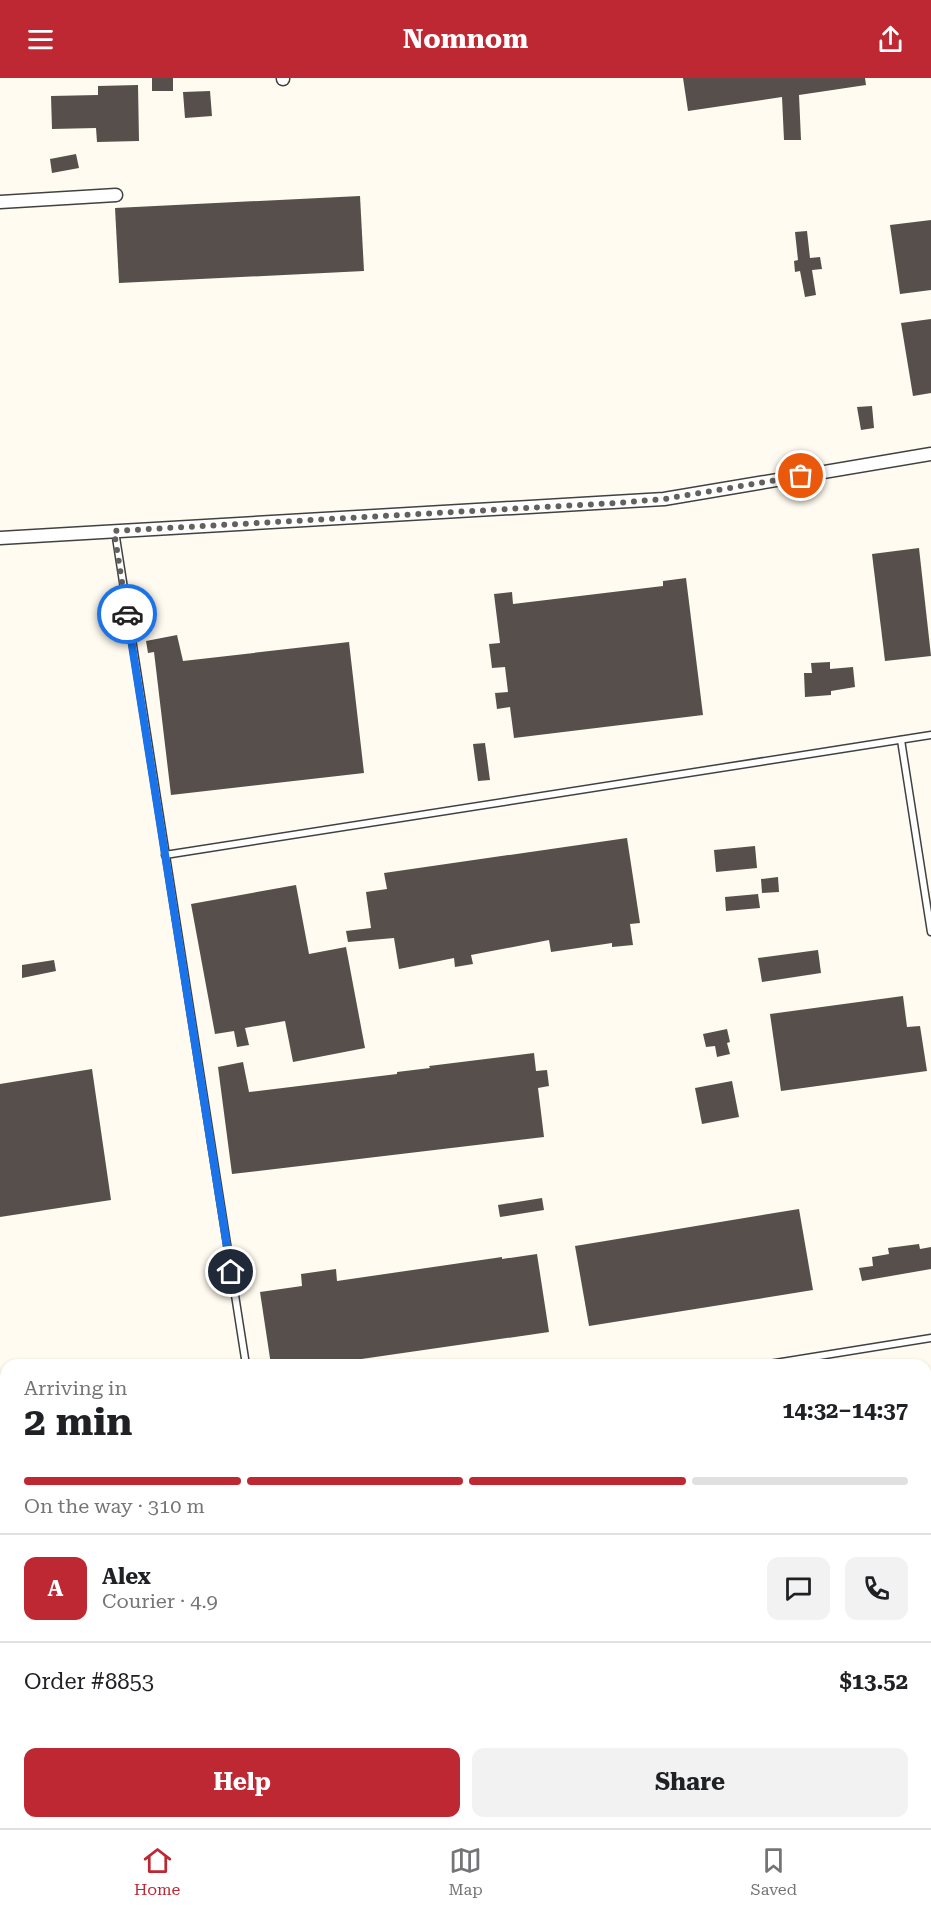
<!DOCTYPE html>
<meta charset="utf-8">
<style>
:root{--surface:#fff;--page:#f2f2f2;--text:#202124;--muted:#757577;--line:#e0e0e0;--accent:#bd2833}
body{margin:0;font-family:"Roboto Serif",serif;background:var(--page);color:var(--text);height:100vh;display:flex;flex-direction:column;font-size:22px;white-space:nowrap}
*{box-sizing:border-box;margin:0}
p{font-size:20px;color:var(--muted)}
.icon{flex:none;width:33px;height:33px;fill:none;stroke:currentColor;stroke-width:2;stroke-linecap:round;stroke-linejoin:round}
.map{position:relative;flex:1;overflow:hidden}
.drawer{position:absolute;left:0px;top:1281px;width:932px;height:470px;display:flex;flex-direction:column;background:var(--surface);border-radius:18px 18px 0 0;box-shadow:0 2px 4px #0004}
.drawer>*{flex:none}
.pin{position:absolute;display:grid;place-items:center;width:51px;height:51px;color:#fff;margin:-26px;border:3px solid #fff;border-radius:50%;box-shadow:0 2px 6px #0007}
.courier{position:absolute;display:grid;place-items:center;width:60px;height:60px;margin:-30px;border:4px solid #1a73e8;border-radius:50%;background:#fff;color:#222;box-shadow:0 2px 8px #0007}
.overview em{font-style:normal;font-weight:700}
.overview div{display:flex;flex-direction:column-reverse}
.overview{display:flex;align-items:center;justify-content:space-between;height:102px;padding:0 24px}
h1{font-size:39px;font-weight:700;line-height:45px}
.bar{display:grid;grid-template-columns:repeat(4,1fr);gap:9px 6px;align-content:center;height:72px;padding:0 24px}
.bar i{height:8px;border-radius:4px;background:var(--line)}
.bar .on{background:var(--accent)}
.bar p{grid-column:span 4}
.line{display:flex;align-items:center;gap:15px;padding:0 24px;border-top:2px solid var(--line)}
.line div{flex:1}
.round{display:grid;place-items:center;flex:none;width:63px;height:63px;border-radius:12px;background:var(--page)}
.primary-button{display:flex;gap:12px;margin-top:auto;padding:12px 24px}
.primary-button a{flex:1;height:69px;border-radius:12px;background:var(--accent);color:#fff;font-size:24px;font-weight:700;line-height:69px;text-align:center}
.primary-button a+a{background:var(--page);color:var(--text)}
header{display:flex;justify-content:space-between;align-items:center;height:78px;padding:0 24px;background:var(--accent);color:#fff;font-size:27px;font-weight:700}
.menu{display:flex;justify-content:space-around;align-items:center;height:84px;border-top:2px solid var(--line);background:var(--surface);font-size:16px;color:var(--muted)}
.menu a{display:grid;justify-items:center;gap:3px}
.menu .on{color:var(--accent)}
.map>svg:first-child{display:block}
.building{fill:#574f4b}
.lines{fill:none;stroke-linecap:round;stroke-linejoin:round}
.service-casing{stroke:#414141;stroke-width:9}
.minor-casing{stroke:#414141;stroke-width:15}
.service{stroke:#fff;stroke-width:6}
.minor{stroke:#fff;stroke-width:12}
.done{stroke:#62615d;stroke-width:6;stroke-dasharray:0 10.8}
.route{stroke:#1a73e8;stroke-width:8}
</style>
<header><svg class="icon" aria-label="menu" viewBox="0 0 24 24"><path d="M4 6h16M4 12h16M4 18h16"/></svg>Nomnom<svg class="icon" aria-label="share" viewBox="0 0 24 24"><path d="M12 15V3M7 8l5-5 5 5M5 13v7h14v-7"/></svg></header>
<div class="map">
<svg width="931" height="1750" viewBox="0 0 931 1750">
<rect width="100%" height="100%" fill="#fffbf0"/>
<!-- building -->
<g class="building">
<rect x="152" y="0" width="21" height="13"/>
<polygon points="683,0 865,0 866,7 799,17 801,62 784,62 782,19 688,33"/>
<polygon points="138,7 139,63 97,64 96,50 52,51 51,18 98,17 98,8"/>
<polygon points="210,13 212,38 185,40 183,14"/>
<polygon points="76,76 79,90 52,95 50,81"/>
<polygon points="360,118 364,193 119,205 115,130"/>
<polygon points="931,142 931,212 900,216 890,147"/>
<polygon points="807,153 810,180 820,179 822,191 812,192 816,217 805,219 800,193 795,194 794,183 798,182 795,154"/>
<polygon points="931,241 931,315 913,318 901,245"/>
<polygon points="872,328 874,350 861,352 857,329"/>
<polygon points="919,470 931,578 885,583 872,476"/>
<polygon points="686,500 703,637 514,660 510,629 497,631 495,615 508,614 505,589 492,590 489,566 500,565 494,516 512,514 513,526 663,508 663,503"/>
<polygon points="177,557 183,583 349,564 364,695 171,717 154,574 148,575 146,563"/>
<polygon points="830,584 830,591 853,589 855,609 831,613 831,617 805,619 804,595 812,595 811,585"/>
<polygon points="485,665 490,702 478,703 473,666"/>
<polygon points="627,760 640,845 630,846 633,867 612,869 612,865 551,874 549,862 471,877 473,886 455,889 454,880 399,891 394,860 348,864 346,853 371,850 366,814 387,811 384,795"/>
<polygon points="755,768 757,790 716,794 714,772"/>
<polygon points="778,799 779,814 762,815 761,801"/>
<polygon points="296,807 309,876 346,869 365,970 293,984 285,943 245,950 249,967 237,969 234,953 215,956 191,826"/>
<polygon points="758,816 760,830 726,833 725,819"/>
<polygon points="818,872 821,895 762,904 758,880"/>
<polygon points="54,882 56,893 22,900 22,887"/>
<polygon points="903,918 907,949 920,948 927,993 781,1013 770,936"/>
<polygon points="727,951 730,964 727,965 730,976 717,979 715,968 706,969 703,956"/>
<polygon points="534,975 536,993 547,992 549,1008 538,1010 544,1059 232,1096 218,989 243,984 249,1014 397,996 397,994 430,990 429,988"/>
<polygon points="92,991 111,1122 0,1139 0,1006"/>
<polygon points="732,1003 739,1039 702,1046 695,1010"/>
<polygon points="542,1120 544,1132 500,1139 498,1127"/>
<polygon points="799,1131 813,1212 589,1248 575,1168"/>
<polygon points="919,1166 920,1171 931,1169 931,1191 862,1203 859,1190 873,1188 872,1179 889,1176 888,1170"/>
<polygon points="537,1176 549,1254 320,1287 271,1287 260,1214 302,1208 301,1196 336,1191 337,1203 502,1179 502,1181"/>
</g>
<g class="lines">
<defs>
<g id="service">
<polyline points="115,453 246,1287"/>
<polyline points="901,662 931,854"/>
<polyline points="165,777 931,657"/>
<polyline points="763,1287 931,1260"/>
<polyline points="0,1407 6,1406"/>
<polyline points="0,1574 6,1573"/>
<polyline points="318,1744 319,1750"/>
<polyline points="526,1744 527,1750"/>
</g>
<g id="minor">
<polyline points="283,0 283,1"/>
<polyline points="0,124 116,117"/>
<polyline points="0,460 664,421 931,376"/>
</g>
</defs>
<!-- service casing -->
<use href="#service" class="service-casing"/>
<!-- minor casing -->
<use href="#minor" class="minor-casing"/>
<!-- service -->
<use href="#service" class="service"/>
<!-- minor -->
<use href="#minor" class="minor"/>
</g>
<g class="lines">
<!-- done -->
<polyline class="done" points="127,536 114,453 616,425 664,421 801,398"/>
<!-- route -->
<polyline class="route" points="127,536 231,1194"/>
</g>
</svg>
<div class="pin" style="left:801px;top:398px;background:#ea580c"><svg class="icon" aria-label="bag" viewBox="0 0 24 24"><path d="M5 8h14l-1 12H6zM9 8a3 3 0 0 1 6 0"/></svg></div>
<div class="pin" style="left:231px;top:1194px;background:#1f2937"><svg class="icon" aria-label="home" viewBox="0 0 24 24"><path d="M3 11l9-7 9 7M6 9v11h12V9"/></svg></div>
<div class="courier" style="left:127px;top:536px"><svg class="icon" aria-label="car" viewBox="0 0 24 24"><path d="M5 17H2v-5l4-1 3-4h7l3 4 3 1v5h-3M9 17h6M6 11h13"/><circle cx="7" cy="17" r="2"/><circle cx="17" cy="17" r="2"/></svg></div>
<section class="drawer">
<div class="overview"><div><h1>2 min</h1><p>Arriving in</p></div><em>14:32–14:37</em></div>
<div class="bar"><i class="on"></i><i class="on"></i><i class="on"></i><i></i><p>On the way · 310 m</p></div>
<div class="line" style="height:108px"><b class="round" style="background:var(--accent);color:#fff">A</b><div><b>Alex</b><p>Courier · 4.9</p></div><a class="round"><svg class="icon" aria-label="chat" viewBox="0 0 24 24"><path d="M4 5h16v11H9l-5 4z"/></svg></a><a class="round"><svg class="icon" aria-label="phone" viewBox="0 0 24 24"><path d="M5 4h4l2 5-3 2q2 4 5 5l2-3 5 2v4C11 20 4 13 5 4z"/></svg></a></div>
<div class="line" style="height:78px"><div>Order #8853</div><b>$13.52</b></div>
<div class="primary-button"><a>Help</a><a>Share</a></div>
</section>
</div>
<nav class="menu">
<a class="on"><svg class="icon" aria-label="home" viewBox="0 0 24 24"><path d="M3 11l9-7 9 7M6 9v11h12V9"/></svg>Home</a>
<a><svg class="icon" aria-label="map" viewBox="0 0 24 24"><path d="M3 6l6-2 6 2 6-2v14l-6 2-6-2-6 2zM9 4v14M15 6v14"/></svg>Map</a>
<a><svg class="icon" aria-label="saved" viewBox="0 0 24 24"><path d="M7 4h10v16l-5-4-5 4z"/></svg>Saved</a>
</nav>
